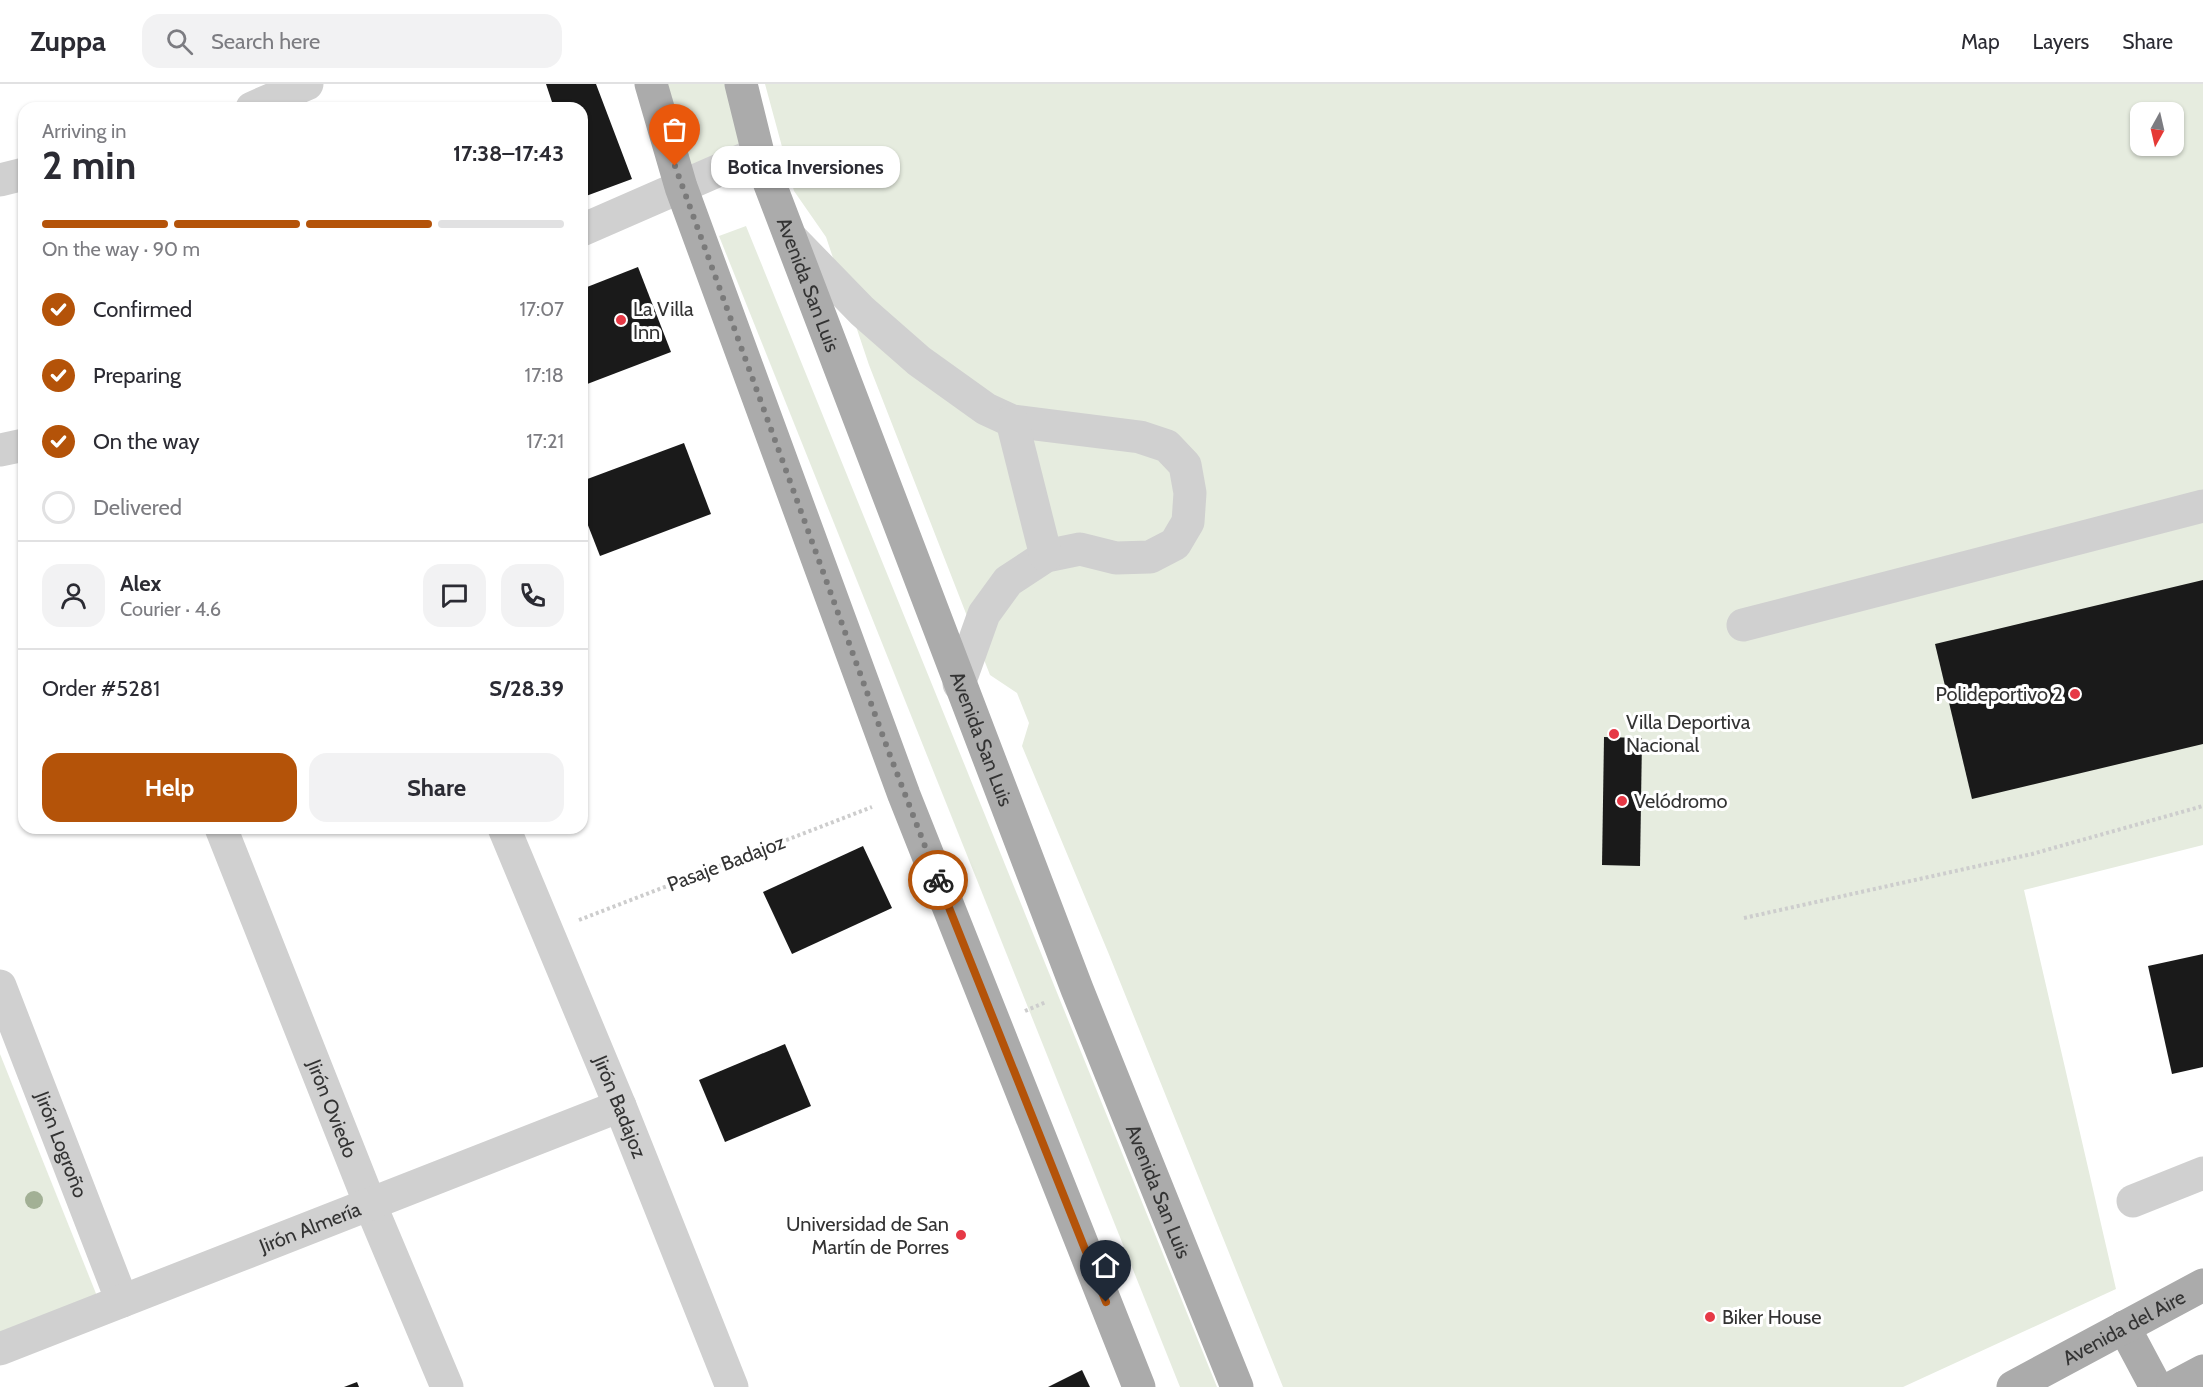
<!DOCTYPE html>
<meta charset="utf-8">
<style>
:root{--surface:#fff;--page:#f2f2f3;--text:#2b2b33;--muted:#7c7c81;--line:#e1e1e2;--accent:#b45309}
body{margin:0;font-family:Cabin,sans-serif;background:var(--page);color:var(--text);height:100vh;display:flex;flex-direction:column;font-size:22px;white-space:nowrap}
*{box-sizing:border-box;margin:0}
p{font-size:20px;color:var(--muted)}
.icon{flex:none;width:33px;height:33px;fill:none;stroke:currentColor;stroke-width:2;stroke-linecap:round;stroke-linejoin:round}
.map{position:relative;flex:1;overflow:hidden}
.details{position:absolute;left:18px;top:18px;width:570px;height:732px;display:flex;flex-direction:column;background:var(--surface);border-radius:18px;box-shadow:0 2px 4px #0004}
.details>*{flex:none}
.needle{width:39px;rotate:188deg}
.buttons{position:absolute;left:2130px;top:18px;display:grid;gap:12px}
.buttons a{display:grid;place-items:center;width:54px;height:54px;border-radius:12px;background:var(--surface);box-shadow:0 2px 4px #0004;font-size:30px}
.pin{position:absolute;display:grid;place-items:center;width:51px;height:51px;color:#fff;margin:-62px -26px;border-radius:50% 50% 50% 0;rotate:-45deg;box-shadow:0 0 6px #0007}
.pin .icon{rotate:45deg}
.courier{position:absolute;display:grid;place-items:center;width:60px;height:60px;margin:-30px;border:4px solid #b45309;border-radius:50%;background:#fff;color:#222;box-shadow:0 2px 8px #0007}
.bubble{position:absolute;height:42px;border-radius:18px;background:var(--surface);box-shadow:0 2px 4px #0004;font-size:20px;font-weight:800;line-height:42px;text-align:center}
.overview em{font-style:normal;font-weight:800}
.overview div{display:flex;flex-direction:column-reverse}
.overview{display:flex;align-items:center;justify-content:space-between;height:102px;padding:0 24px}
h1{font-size:39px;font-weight:800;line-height:45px}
.bar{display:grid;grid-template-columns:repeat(4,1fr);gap:9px 6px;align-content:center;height:72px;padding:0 24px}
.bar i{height:8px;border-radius:4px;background:var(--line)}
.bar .on{background:var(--accent)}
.bar p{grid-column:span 4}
.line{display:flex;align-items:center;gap:15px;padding:0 24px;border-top:2px solid var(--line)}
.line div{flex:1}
.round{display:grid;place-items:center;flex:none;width:63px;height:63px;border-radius:18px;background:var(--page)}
ol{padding:0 24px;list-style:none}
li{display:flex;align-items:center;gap:18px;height:66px}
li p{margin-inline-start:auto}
li .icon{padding:6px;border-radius:50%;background:var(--accent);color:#fff;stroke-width:4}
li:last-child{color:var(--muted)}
li i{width:33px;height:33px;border:3px solid var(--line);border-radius:50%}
.primary-button{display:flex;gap:12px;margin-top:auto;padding:12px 24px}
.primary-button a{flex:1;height:69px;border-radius:18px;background:var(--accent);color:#fff;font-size:24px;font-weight:800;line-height:69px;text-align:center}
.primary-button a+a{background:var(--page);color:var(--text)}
header{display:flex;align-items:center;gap:36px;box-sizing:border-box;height:84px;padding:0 30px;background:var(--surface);border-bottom:2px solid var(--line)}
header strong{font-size:28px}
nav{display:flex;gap:33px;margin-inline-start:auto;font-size:21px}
.search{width:420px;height:54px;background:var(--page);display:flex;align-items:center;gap:15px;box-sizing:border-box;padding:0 21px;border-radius:18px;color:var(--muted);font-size:22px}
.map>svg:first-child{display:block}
.green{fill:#e6ecdf;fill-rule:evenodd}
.building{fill:#1a1a1a}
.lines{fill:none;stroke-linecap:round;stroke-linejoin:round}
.path{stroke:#cdcdcd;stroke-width:4;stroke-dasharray:3 3;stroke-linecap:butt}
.minor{stroke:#d0d0d0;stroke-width:33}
.major{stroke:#ababab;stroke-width:33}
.tree{fill:#a2b095}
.done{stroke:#7a7a7a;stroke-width:6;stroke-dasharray:0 10.8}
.route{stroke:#b45309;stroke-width:8}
.poi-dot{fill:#e63946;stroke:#fff;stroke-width:2}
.labels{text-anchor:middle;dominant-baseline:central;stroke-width:6;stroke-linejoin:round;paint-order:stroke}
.street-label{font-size:20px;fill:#333;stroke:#fff}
.poi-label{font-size:20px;fill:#333;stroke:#fff;text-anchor:start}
</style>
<header>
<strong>Zuppa</strong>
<div class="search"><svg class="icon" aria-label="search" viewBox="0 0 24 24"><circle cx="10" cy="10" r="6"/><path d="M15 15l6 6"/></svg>Search here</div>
<nav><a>Map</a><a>Layers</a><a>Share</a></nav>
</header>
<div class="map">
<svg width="2203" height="1303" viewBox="0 0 2203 1303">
<rect width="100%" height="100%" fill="#fff"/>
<!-- green -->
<g class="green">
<polygon points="667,0 725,0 742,62 688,84"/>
<path d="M765,0H2203V761L2024,806L2116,1205L1903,1303H1283L1108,868L1022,662L1029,639L1017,609L990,591L869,281L826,153L794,107ZM2140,28H2174V62H2140Z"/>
<polygon points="746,142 1217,1303 1180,1303 719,152"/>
<polygon points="0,970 103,1227 0,1267"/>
</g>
<!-- building -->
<g class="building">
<polygon points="546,0 596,0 632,95 586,112 582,101 582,24 554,24"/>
<polygon points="638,183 671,268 582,302 582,205"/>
<polygon points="684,359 711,430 600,472 582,426 582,397"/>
<polygon points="2203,496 2203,660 1972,715 1935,560"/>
<polygon points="1604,653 1642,654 1640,782 1602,781"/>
<polygon points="863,762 892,824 792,870 763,808"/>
<polygon points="2203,870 2203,983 2172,990 2148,882"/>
<polygon points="785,960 811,1022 725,1058 699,996"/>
<polygon points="1082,1286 1090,1303 1048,1303"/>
<polygon points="357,1298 359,1303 344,1303"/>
</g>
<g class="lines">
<!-- path -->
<g class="path">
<polyline points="1744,834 2032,770 2203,722"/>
<polyline points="579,836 872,723"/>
<polyline points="1025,927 1046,918"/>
</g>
<!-- minor -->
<g class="minor">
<polyline points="252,24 307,0"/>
<polyline points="0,96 24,90"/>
<polyline points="582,146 758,69"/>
<polyline points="791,154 862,227 919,277 986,325 1012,337 1140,353 1167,362 1185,381 1190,409 1188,438 1175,460 1150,473 1116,474 1080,465 1046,472 1008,497 984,530 959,600"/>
<polyline points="1012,337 1046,472"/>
<polyline points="0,366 24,361"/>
<polyline points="1743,541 2203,422"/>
<path id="s1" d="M221,744L370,1120L447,1303"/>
<path id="s2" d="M504,744L620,1022L732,1303"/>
<path id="s3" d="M0,902L122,1217"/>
<polyline points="2133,1117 2203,1089"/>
<path id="s4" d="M0,1265L620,1022"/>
</g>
<!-- major -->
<g class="major">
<polyline points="651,0 681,103 904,711 1139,1303"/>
<path id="s5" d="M741,0L758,69L1077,905L1237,1303"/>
<polyline points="2124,1243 2156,1303"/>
<path id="s6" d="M2013,1303L2203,1201"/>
<polyline points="2173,1303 2203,1287"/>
</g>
</g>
<!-- trees -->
<circle class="tree" cx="34" cy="1116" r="9"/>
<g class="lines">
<!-- done -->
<polyline class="done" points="675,82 888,666 938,796"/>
<!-- route -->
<polyline class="route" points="938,796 1106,1218"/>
</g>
<!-- markers -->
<g class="poi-dot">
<circle cx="621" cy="236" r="6"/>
<circle cx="2075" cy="610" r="6"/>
<circle cx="1614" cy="650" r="6"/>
<circle cx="1622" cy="717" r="6"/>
<circle cx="961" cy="1151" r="6"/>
<circle cx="1710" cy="1233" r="6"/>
</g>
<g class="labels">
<!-- street labels -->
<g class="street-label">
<text stroke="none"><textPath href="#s5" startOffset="212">Avenida San Luis</textPath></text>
<text stroke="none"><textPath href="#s5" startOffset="698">Avenida San Luis</textPath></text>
<text transform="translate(726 779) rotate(-21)">Pasaje Badajoz</text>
<text stroke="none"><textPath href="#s2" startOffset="302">Jirón Badajoz</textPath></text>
<text stroke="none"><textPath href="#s1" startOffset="302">Jirón Oviedo</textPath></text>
<text stroke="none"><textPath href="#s3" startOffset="170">Jirón Logroño</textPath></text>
<text stroke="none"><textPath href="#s5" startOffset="1184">Avenida San Luis</textPath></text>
<text stroke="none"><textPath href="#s4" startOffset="333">Jirón Almería</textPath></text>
<text stroke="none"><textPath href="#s6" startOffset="126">Avenida del Aire</textPath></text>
</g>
<!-- poi labels -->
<g class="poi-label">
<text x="633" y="225">La Villa<tspan x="633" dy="23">Inn</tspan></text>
<text x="2063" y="610" text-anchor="end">Polideportivo 2</text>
<text x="1626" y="638">Villa Deportiva<tspan x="1626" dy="23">Nacional</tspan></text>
<text x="1634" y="717">Velódromo</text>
<text x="949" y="1140" text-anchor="end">Universidad de San<tspan x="949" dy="23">Martín de Porres</tspan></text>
<text x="1722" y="1233">Biker House</text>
</g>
</g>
</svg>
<div class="buttons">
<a><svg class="needle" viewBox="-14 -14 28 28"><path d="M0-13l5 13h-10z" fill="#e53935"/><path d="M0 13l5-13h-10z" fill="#7c7c81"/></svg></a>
</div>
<div class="pin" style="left:675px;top:82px;background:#ea580c"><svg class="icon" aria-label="bag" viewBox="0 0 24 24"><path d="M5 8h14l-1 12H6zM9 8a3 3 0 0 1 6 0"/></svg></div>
<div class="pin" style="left:1106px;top:1218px;background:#1f2937"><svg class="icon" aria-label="home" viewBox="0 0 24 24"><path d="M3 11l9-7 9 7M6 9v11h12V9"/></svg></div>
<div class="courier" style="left:938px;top:796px"><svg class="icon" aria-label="bike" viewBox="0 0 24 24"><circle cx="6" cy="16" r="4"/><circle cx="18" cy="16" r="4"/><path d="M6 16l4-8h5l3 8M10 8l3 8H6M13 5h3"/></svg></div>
<div class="bubble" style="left:711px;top:62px;width:189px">Botica Inversiones</div>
<section class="details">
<div class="overview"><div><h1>2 min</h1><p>Arriving in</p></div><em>17:38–17:43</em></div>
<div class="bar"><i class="on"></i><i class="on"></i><i class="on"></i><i></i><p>On the way · 90 m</p></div>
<ol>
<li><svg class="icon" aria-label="check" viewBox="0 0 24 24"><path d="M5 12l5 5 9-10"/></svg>Confirmed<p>17:07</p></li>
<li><svg class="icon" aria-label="check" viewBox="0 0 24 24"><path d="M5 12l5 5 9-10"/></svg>Preparing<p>17:18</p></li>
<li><svg class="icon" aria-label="check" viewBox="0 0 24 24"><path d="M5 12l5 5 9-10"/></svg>On the way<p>17:21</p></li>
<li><i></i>Delivered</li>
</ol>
<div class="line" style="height:108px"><a class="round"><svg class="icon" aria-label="person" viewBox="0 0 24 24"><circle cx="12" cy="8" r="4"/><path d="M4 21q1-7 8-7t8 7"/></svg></a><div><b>Alex</b><p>Courier · 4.6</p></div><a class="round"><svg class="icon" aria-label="chat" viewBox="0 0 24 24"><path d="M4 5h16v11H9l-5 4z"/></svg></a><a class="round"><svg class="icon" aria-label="phone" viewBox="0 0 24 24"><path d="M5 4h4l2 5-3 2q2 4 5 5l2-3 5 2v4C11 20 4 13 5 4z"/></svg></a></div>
<div class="line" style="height:78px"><div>Order #5281</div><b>S/28.39</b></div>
<div class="primary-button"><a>Help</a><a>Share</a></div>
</section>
</div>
